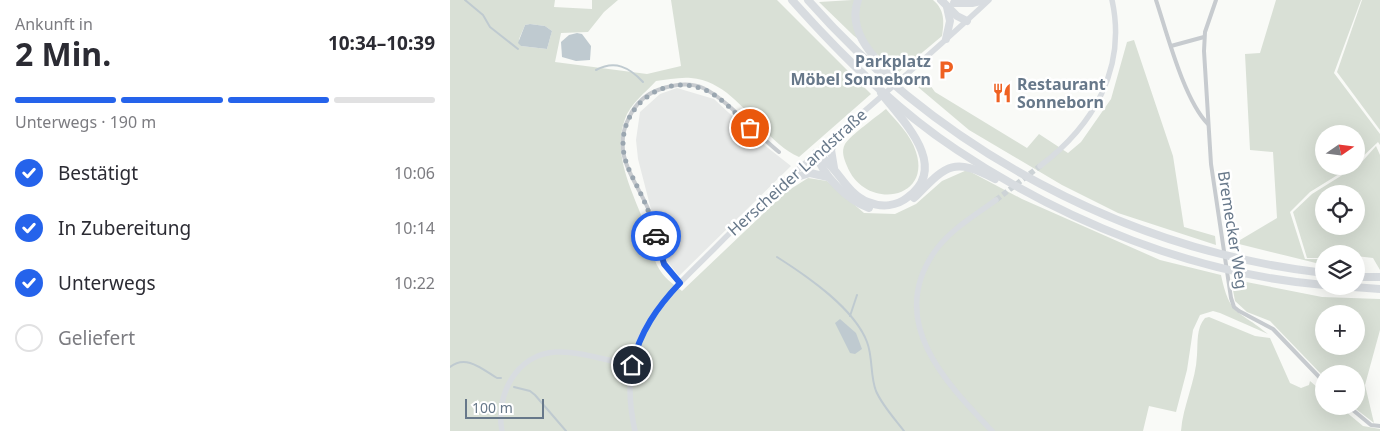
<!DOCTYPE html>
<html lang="de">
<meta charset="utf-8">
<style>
:root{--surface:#fff;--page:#f2f2f3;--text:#2b2b33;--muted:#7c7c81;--line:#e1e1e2;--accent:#2563eb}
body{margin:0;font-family:"Noto Sans",sans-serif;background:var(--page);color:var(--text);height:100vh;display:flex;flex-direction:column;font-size:19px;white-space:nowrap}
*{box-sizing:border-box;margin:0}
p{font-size:16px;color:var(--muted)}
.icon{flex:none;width:28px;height:28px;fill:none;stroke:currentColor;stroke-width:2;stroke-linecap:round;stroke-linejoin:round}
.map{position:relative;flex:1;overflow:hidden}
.drawer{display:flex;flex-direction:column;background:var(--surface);width:450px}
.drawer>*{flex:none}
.needle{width:32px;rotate:76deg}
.buttons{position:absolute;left:865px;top:125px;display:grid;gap:10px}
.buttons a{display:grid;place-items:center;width:50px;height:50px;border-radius:50%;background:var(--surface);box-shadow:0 5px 20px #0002;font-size:25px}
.scale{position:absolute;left:15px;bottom:12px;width:79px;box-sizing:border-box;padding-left:5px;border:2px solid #67788a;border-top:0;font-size:14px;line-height:18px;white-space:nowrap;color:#67788a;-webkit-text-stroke:4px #fff;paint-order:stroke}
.pin{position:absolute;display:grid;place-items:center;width:42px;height:42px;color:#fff;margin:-21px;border:2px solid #fff;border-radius:50%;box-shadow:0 1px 5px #0007}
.courier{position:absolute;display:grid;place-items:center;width:50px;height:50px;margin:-25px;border:4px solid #2563eb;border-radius:50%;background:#fff;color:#222;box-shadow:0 1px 6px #0007}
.headline em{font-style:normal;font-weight:700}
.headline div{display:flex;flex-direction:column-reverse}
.headline{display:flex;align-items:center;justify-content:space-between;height:85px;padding:0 15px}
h1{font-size:32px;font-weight:700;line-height:38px}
.bar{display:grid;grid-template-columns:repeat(4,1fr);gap:8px 5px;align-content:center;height:60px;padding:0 15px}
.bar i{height:6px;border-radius:4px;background:var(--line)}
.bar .active{background:var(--accent)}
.bar p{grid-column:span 4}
ol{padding:0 15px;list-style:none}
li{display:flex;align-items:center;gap:15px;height:55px}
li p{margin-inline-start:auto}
li .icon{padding:5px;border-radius:50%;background:var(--accent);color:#fff;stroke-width:4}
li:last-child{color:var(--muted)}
li i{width:28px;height:28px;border:2px solid var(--line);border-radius:50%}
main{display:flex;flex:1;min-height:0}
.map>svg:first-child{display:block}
.built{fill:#e7e9e8}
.green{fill:#d9e0d6;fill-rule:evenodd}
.water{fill:#bfcad0}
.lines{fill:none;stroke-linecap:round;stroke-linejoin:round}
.stream{stroke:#bfcad0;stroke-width:2}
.secondary-tunnel{stroke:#cdd3d6;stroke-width:5.5;stroke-dasharray:5.5 3;stroke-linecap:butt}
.street{stroke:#c7cbcf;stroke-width:4}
.secondary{stroke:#d8dce0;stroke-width:5.5}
.highway{stroke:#d8dce0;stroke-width:8}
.done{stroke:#9aa6b0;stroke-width:5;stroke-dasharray:0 9}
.route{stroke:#2563eb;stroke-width:6}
.labels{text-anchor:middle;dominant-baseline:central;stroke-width:5;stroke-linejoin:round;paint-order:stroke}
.poi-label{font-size:16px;font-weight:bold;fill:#67788a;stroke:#fff;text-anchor:end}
.street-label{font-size:16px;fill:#67788a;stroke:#fff}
</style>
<main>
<section class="drawer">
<div class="headline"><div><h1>2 Min.</h1><p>Ankunft in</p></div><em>10:34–10:39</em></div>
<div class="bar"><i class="active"></i><i class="active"></i><i class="active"></i><i></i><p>Unterwegs · 190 m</p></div>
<ol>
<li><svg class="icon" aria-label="check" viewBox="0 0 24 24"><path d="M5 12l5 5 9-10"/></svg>Bestätigt<p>10:06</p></li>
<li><svg class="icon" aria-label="check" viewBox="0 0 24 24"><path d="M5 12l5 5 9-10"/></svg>In Zubereitung<p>10:14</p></li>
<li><svg class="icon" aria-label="check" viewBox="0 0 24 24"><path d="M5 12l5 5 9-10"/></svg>Unterwegs<p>10:22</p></li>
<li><i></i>Geliefert</li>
</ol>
</section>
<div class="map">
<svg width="930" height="431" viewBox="0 0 930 431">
<rect width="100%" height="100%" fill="#f9faf7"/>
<!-- built -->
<polygon class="built" points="227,88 264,99 308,140 341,166 229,276 213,256 188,159 186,140 190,112 210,94"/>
<!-- green -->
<g class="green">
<path d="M0,0H105L104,7L142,9V0H168L154,12L138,32L111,33L105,62L197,74L231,66L221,0H327L421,94L349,157C309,139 288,82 241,78C229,77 217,80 206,81C195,93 180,104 175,119C161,156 185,196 197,230C201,242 202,256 208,267C213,277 223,284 232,291L336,192L358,178L377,181L414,213L445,214L466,204L492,181L517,170L572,199L710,260L771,275C780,317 788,309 818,334L770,313L763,311L750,315L743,330L737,370L726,412L699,406L693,431H0ZM80,24L95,26L102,31L97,49L71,46L69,39L75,25Z"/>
<path d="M402,0H483C495,10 494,22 492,36L449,72L403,35L369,2Z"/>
<polygon points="826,0 911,0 884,73 930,134 930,145 928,142 906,163 906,134 874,134 874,166 902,166 860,192 840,212 855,259 874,259 874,265 785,243 827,218 823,152 800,150 795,54 810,53"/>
<polygon points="912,0 930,0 930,130 887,72"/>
<polygon points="684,40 723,156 734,227 765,236 766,245 668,213 612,185 519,130 462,82 472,74 485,92 577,148 589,134 618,153 631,142 661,99 677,42"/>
<path d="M436,109C447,122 461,135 466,152C482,200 415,211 397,166C394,159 391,151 395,144C401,135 426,117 436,109Z"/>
<path d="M926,146L930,155V270L923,258L906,256V254H874V258H857L843,212L862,194L910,164ZM874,194H906V226H874Z"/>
<path d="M781,279L872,297L930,299V330L915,385L924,423L902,406H906V374H874V377L820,321L797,312L785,301ZM874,314H906V346H874Z"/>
<path d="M759,317L805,336L820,338L840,383L851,388L859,385L860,381L874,393V406H889L913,426L930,429V431H731C733,405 746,381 747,355C748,343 746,328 755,318Z"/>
</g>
<!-- water -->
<g class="water">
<polygon points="80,24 95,26 102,31 97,49 71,46 68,43 75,25"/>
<polygon points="127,33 132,34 141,46 140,60 126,61 112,57 111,42 119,35"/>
<polygon points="390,319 406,333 412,349 405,354 400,353 385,323"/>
</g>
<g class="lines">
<!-- stream -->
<g class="stream">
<polyline points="15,0 33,15 40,27 68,49"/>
<path d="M146,70C165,60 179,67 193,82"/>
<path d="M327,257C357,276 404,308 417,342C423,357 420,376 426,391C432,405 444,418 454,431"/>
<polyline points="400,316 407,295"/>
<path d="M0,367C16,354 32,369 47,378H51"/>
<polyline points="64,387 80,391 85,395 116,431"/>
</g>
<!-- secondary-tunnel -->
<polyline class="secondary-tunnel" points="546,200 590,166"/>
<!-- street -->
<g class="street">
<path d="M706,0C717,33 734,100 758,124"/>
<polyline points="766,0 755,32 754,51 761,164 781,298 784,307 789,311 823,329 874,382"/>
<polyline points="721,46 754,37"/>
<path d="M231,283C203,255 212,243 199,211C192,193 178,175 174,156C168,130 183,99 208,90C222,85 239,82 253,88C277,99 306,134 329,152"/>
<polyline points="898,406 921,425 930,426"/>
</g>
<!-- secondary -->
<g class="secondary">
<path d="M590,166C643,126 677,69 662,0"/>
<path d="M52,431C45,396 66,354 106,352C131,351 157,361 181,365"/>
<path d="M185,431C178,400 177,368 190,338C206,303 237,276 264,249C351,161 449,85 539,0"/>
<path d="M542,431C497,384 437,323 483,254C498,231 524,216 546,200"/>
</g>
<!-- highway -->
<g class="highway">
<path d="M342,0C391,55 445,109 507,150C615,222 744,274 874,285"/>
<path d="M358,0C490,150 675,250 874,273"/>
<path d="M408,0C396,33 427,60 446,82"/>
<polyline points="491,0 507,16 517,21"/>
<polyline points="504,3 522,3 535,0"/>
<polyline points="496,39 500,21 497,7"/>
<path d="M366,153C387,165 395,193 418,202C432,208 447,206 458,197C501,166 451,119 431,93"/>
<path d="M366,153C372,175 397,200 419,208"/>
<polyline points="384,168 381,150 385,137"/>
<polyline points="337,180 360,173 378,177"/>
<path d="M464,198C496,166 502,156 545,179"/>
<polyline points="906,277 930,277"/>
<polyline points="890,286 930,289"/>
</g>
</g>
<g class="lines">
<!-- done -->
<path class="done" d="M206,236C202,218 195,202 187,186C182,176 176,165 174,154C166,111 209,74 250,88C270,94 286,114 300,128"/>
<!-- route -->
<path class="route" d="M182,365C190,332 207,307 230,283L214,264L206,236"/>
</g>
<!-- icons -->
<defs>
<symbol id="parking-bare" viewBox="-9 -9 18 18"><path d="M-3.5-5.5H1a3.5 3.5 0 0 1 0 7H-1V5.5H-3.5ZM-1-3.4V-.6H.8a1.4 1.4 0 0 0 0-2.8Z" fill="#ef6122" stroke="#fff" stroke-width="2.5" paint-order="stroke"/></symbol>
<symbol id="restaurant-bare" viewBox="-9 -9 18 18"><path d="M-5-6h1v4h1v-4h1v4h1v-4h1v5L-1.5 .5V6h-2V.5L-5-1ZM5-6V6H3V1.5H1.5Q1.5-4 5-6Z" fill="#ef6122" stroke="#fff" stroke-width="2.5" paint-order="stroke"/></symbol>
</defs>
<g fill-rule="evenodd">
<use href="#parking-bare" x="482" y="56" width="28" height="28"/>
<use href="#restaurant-bare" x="538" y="79" width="28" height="28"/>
</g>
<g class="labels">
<!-- poi labels -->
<g class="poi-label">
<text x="481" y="61">Parkplatz<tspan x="481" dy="18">Möbel Sonneborn</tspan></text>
<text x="567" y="84" text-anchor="start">Restaurant<tspan x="567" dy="18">Sonneborn</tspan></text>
</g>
<!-- street labels -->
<g class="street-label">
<text transform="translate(347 172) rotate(-42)">Herscheider Landstraße</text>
<text transform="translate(783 230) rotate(81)">Bremecker Weg</text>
</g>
</g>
</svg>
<div class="buttons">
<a><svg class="needle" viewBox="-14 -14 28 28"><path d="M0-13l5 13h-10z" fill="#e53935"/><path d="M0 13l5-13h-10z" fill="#7c7c81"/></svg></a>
<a><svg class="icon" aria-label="locate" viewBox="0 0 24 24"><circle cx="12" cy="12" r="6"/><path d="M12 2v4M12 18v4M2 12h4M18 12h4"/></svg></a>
<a><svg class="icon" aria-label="layers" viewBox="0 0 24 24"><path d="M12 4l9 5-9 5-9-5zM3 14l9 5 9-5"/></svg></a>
<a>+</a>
<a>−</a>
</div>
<div class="scale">100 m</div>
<div class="pin" style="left:300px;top:128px;background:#ea580c"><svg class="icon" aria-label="bag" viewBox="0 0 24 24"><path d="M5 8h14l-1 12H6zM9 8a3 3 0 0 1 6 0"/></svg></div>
<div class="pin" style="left:182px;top:365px;background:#1f2937"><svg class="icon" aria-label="home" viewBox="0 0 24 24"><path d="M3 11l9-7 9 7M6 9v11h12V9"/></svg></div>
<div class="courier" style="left:206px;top:236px"><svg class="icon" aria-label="car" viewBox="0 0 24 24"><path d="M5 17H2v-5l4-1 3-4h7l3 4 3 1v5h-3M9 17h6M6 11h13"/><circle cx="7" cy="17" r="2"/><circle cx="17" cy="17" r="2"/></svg></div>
</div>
</main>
